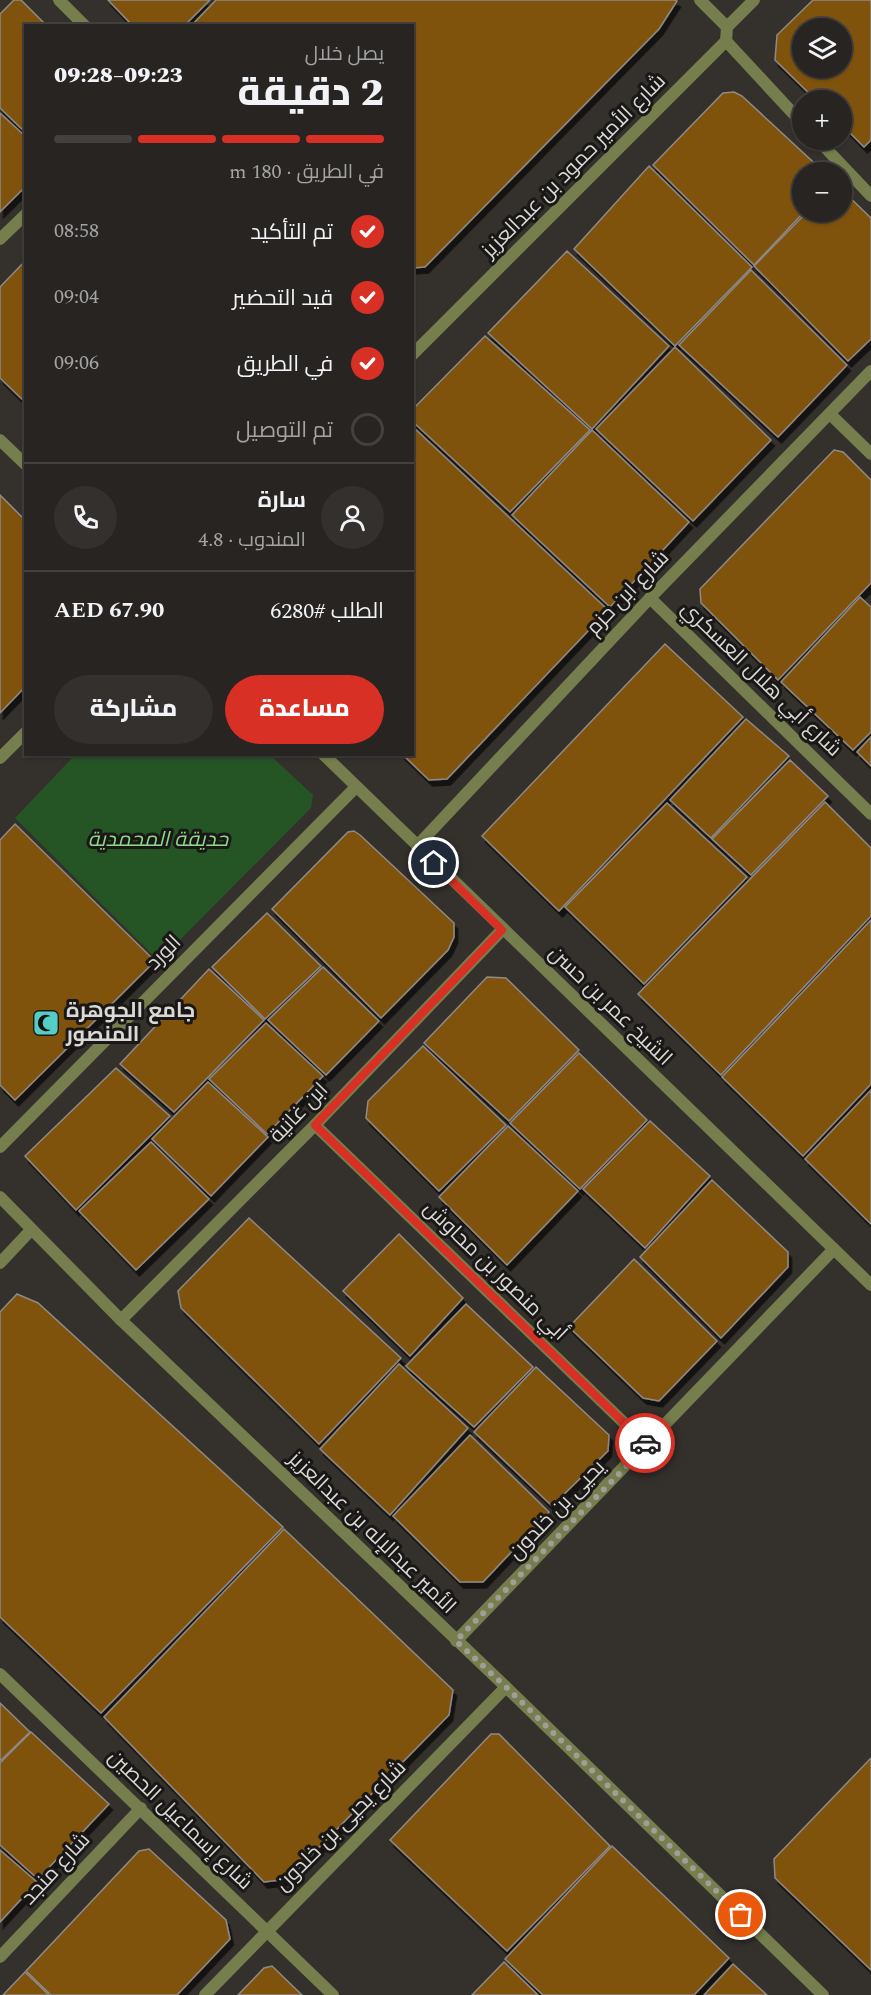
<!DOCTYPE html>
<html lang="ar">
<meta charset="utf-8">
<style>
:root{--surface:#272421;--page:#33302e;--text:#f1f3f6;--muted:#a4a4a5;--line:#43413f;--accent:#d93025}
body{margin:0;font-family:Spectral,Cairo,serif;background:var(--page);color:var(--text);direction:rtl;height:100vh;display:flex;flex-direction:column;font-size:22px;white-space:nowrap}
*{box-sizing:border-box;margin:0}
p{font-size:20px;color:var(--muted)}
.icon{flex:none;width:33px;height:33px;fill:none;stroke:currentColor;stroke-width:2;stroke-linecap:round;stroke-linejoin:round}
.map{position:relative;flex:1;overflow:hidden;direction:ltr}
.details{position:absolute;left:24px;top:24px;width:390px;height:732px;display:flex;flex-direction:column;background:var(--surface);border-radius:0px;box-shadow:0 2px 4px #0004,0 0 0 2px var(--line);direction:rtl}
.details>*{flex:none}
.fabs{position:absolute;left:792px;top:18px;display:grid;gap:12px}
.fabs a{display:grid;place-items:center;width:60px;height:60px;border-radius:50%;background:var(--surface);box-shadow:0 2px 4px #0004,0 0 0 2px var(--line);font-size:30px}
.pin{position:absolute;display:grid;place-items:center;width:51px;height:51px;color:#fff;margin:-26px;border:3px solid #fff;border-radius:50%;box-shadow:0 2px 6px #0007}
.courier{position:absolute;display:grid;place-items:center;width:60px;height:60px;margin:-30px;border:4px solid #d93025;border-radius:50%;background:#fff;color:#222;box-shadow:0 2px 8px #0007}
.summary em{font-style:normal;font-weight:800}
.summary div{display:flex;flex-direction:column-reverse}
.summary{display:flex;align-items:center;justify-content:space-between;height:102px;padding:0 30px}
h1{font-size:39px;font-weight:800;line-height:45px}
.bar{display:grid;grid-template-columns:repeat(4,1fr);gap:9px 6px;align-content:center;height:72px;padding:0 30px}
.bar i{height:8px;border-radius:4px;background:var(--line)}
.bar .on{background:var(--accent)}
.bar p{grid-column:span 4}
.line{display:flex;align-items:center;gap:15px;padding:0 30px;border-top:2px solid var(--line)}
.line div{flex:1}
.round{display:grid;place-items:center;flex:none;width:63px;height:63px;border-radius:32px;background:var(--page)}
ol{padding:0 30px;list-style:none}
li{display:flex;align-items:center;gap:18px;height:66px}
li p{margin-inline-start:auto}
li .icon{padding:6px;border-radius:50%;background:var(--accent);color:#fff;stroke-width:4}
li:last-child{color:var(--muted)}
li i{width:33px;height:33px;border:3px solid var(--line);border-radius:50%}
.cta{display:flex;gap:12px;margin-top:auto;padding:12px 30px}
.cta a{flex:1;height:69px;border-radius:36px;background:var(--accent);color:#fff;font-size:24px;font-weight:800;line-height:69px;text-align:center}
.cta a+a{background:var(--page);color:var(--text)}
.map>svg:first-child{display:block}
.green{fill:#255525}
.building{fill:#805211;stroke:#8f8a85;stroke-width:1.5;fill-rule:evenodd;filter:url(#shadow)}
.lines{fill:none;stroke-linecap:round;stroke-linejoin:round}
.street{stroke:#757e4c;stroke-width:12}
.done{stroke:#a19e9a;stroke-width:6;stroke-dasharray:0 10.8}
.route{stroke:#d93025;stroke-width:8}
.labels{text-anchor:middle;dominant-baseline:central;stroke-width:6;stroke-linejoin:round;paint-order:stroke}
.street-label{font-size:21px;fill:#dbd9d6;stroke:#1a1817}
.park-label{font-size:21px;font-style:italic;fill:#8ed78b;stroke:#1a1817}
.poi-label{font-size:21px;font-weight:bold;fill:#dbd9d6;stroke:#1a1817;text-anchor:start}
</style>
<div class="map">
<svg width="871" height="1995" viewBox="0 0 871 1995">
<defs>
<filter id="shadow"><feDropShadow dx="3.5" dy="6" stdDeviation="0" flood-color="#0009"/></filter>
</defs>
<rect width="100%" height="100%" fill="#34302c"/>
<!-- green -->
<polygon class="green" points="75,755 270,755 313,795 311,808 159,961 15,818"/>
<!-- building -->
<g class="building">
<polygon points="14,0 21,0 47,26 26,26 26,133 0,108 0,14"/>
<polygon points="108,0 210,0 184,26 133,26"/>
<polygon points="216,0 675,0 677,1 659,29 425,267 412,268 412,26 191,26"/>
<path d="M813,0H871V140L864,147L842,125V100H816L775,60L777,35ZM802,28H842V68H802Z"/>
<polygon points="734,92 742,96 824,172 802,172 802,212 804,212 754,265 653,165 723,93"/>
<polygon points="0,113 26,137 26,186 0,212"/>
<polygon points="649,166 752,267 675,346 574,249"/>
<polygon points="842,190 871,218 871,339 848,361 754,266 807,212 842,212"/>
<polygon points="567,251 669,346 592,429 488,333"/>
<polygon points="26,260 26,403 0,378 0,287"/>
<polygon points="751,270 847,365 778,437 679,345"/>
<polygon points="485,336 590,430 510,512 412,421 412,410"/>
<polygon points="675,347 771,440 693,521 596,429"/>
<polygon points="412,426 608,610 447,779 429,780 402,754 412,754"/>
<polygon points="592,430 689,522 610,607 512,515"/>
<polygon points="834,450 843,452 871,480 871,583 778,680 701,603 700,589"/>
<polygon points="0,495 26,521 26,686 0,713"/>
<polygon points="860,597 871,607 871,732 853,750 781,682"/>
<polygon points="665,644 743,717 559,911 482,836"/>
<polygon points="746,719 789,756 711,838 670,800"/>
<polygon points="871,737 871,766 857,752"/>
<polygon points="790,760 828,796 751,875 712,839"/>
<polygon points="825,802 871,848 871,916 721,1075 638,994"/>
<polygon points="667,803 747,877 644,984 565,907"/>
<polygon points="15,824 155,961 15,1100 0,1085 0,840"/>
<polygon points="354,831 360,835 454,923 454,937 448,950 381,1018 272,909 348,832"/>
<polygon points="267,913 321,966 265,1019 212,967"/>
<polygon points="871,920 871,1084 803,1156 722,1077"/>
<polygon points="323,967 379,1021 326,1075 268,1020"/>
<polygon points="209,969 264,1020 174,1112 120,1064"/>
<polygon points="487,977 506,978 579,1050 509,1121 424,1043"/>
<polygon points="266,1023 323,1076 267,1134 209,1079"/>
<polygon points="423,1046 506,1125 439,1191 366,1118 368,1101"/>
<polygon points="579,1053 647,1120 580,1189 510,1123"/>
<polygon points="116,1068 170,1116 76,1210 25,1156"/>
<polygon points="208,1082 268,1137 211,1196 152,1139"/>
<polygon points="871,1090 871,1224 805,1159"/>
<polygon points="650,1121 710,1176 645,1248 583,1189"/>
<polygon points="508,1126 578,1191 507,1265 439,1197"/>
<polygon points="151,1142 209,1199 136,1270 79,1211"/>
<polygon points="712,1180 788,1252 788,1267 721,1338 640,1257"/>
<polygon points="249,1218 401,1358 319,1444 181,1308 178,1291"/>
<polygon points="399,1234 463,1298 410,1356 343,1291"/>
<polygon points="634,1259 717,1341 659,1401 643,1398 569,1327"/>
<polygon points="17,1294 38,1303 283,1527 101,1713 0,1617 0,1312"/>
<polygon points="466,1304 533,1367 474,1427 406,1366"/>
<polygon points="399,1364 468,1428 390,1515 320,1449"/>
<polygon points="536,1367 609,1435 608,1451 552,1506 474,1432"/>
<polygon points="470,1435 549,1512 483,1582 460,1582 393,1516"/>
<polygon points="284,1529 453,1690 449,1715 288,1879 264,1882 104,1717"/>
<polygon points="0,1703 30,1732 0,1761"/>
<polygon points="31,1732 109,1804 38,1879 0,1845 0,1763"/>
<polygon points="491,1734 499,1734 610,1846 507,1951 390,1840"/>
<polygon points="871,1758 871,1970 775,1878 774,1859"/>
<polygon points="612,1846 729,1958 694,1995 543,1995 505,1959"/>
<polygon points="149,1849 226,1920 230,1939 177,1995 51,1995 26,1971 139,1851"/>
<polygon points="0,1850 37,1882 0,1922"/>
<polygon points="504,1962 538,1995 472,1995"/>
<polygon points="733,1964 767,1995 704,1995"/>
<polygon points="272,1966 302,1995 238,1995 264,1968"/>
<polygon points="25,1972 49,1995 3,1995"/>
</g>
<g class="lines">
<!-- street -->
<g class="street">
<polyline points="59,0 85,26"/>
<polyline points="700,0 727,27"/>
<polyline points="726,41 802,123"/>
<polyline points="818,140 871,196"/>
<polyline points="0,239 26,214"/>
<polyline points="412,355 726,41 727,27 754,0"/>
<polyline points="830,414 871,454"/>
<polyline points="0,440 26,465"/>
<polyline points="650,598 871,814"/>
<polyline points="323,754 871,1285"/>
<polyline points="0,758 26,732"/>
<polyline points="417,846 650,598 871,371"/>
<polyline points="315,1125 647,1445"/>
<polyline points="0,1147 356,787"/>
<polyline points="0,1197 121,1320 506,1687 823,1995"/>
<polyline points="0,1263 31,1230"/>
<polyline points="121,1320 315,1125 502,930"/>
<polyline points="456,1641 834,1249"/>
<polyline points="0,1674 333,1995"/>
<polyline points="0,1957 141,1808"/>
<polyline points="205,1995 506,1687"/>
</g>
</g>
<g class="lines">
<!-- done -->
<polyline class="done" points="645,1443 647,1445 456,1641 506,1687 741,1915"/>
<!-- route -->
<polyline class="route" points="434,863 502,930 315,1125 645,1443"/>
</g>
<!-- icons -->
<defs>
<symbol id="mosque-square" viewBox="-11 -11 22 22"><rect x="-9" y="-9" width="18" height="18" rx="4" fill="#54cdc7" stroke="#1a1817"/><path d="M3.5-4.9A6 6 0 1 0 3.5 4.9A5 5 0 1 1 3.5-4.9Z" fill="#111"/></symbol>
</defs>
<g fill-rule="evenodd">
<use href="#mosque-square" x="31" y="1008" width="30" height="30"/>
</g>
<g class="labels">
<!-- street labels -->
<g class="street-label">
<text transform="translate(574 166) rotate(-45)">شارع الأمير حمود بن عبدالعزيز</text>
<text transform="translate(628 593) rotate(-46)">شارع ابن حزم</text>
<text transform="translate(761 679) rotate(44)">شارع أبي هلال العسكري</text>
<text transform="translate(164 953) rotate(-45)">الورد</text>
<text transform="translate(610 1006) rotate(44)">الشيخ عمر بن حسن</text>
<text transform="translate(299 1113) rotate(-46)">ابن غانية</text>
<text transform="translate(495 1271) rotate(44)">أبي منصور بن محاوش</text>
<text transform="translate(557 1510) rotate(-46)">يحيى بن خلدون</text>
<text transform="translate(372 1533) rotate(44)">الأمير عبدالإله بن عبدالعزيز</text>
<text transform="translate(180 1820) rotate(44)">شارع إسماعيل الحصين</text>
<text transform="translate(341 1826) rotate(-45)">شارع يحيى بن خلدون</text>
<text transform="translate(56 1869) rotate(-47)">شارع منجد</text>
</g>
<!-- park labels -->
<g class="park-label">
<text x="158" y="840">حديقة المحمدية</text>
</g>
<!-- poi labels -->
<g class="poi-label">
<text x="66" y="1011">جامع الجوهرة<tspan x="66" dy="24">المنصور</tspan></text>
</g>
</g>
</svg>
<div class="fabs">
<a><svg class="icon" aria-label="layers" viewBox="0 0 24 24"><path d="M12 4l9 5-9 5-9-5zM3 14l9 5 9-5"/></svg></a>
<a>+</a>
<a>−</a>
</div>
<div class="pin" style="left:741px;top:1915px;background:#ea580c"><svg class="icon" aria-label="bag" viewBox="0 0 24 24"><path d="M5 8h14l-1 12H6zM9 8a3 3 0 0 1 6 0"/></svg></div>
<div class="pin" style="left:434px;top:863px;background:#1f2937"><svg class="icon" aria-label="home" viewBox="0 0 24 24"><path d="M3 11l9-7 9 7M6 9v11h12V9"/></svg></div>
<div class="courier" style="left:645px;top:1443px"><svg class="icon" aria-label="car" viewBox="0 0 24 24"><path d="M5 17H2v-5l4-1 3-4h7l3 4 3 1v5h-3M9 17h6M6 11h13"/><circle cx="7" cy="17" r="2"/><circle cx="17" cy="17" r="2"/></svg></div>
<section class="details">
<div class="summary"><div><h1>2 دقيقة</h1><p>يصل خلال</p></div><em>09:23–09:28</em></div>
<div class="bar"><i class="on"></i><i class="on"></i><i class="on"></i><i></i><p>في الطريق · 180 m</p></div>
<ol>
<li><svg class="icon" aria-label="check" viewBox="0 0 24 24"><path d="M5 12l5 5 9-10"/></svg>تم التأكيد<p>08:58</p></li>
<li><svg class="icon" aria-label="check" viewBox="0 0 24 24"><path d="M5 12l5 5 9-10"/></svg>قيد التحضير<p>09:04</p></li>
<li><svg class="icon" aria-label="check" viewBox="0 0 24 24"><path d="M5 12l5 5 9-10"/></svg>في الطريق<p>09:06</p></li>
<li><i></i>تم التوصيل</li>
</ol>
<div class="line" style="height:108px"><a class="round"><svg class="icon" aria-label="person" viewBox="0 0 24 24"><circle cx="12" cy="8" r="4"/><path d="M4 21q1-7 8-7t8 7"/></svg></a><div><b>سارة</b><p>المندوب · 4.8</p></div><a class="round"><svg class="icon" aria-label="phone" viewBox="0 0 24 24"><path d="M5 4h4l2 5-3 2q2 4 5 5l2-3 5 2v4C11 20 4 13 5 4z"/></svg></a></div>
<div class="line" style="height:78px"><div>الطلب #6280</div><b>AED 67.90</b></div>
<div class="cta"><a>مساعدة</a><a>مشاركة</a></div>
</section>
</div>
